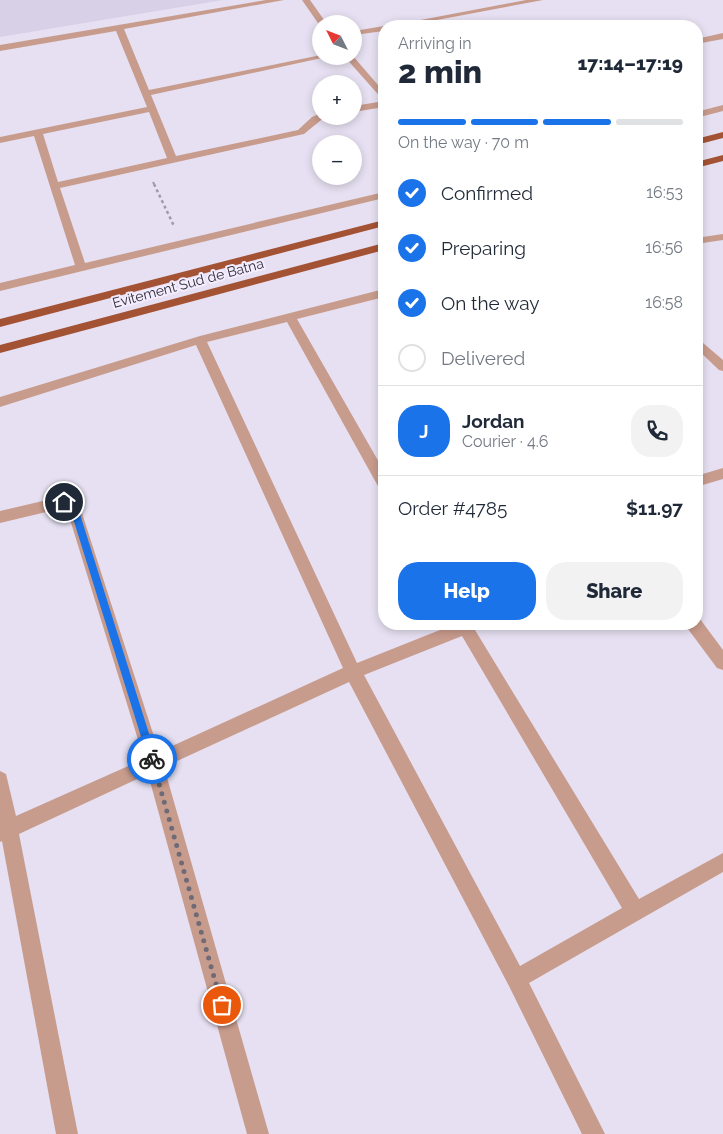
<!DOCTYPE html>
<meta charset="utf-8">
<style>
:root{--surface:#fff;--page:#f2f2f3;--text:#1f2937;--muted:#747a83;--line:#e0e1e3;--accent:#1a73e8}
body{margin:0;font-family:Raleway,sans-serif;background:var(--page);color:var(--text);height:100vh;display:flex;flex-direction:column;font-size:19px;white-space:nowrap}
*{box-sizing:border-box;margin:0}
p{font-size:16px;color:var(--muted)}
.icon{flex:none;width:28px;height:28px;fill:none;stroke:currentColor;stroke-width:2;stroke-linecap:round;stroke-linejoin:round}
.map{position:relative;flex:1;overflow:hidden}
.side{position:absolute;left:378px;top:20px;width:325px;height:610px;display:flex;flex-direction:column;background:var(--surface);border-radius:20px;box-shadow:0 2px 8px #0003}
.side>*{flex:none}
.needle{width:32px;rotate:312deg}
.controls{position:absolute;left:312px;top:15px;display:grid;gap:10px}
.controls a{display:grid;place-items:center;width:50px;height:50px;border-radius:50%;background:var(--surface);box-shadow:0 2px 8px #0003;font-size:25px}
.pin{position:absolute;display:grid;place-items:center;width:42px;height:42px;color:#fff;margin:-21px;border:2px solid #fff;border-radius:50%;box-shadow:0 1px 5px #0007}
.courier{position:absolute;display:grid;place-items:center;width:50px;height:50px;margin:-25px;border:4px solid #1a73e8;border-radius:50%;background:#fff;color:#222;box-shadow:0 1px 6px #0007}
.head em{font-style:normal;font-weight:800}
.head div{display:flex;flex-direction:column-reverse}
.head{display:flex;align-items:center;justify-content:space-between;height:85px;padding:0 20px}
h1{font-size:32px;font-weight:800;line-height:38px}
.bar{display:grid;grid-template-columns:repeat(4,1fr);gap:8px 5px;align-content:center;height:60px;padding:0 20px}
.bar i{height:6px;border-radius:4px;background:var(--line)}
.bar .active{background:var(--accent)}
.bar p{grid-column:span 4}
.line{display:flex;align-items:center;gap:12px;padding:0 20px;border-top:1px solid var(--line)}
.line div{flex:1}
.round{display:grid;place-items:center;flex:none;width:52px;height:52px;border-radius:20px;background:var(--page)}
ol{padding:0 20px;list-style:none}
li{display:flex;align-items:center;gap:15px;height:55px}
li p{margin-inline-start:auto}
li .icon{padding:5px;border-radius:50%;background:var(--accent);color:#fff;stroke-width:4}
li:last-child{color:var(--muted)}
li i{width:28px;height:28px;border:2px solid var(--line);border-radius:50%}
.primary-button{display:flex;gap:10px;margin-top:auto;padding:10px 20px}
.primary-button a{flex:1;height:58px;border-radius:20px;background:var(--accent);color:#fff;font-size:20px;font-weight:800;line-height:58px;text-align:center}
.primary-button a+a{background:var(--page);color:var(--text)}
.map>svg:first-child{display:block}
.built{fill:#d8d0e7}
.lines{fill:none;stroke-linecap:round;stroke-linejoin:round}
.path-far1{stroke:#9f9aa7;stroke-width:2;stroke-dasharray:2.5 2.5;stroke-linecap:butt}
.path{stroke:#9f9aa7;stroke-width:2.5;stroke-dasharray:3 3;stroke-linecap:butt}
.minor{fill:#c89c8d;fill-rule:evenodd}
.trunk{fill:#a45234;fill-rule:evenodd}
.route{fill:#1a73e8}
.done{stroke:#6f6b76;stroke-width:5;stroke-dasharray:0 9}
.labels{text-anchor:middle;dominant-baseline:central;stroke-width:4;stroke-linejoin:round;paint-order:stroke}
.far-street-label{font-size:14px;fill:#2f2c33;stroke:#f3edff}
</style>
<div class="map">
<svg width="723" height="1134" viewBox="0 0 723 1134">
<rect width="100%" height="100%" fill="#e6e0f2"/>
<!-- built -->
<polygon class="built" points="0,0 223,0 0,37"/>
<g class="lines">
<!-- path-far1 -->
<polyline class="path-far1" points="153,182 155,186"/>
<!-- path -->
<polyline class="path" points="154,184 174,226"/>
<!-- minor -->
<g class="minor">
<path d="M266,0H284L124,29L149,90L321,55L331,56L151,95L176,156L298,130L312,117L321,113V116H326L304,134L60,188L85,263L384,192V198L0,291V283L75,265L34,136L0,143V137L147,107L116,31L0,51V45ZM149,112L167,158L58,182L43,134Z"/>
<polygon points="302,0 310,0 327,24 320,26"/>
<polygon points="526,0 543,0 405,26 389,26"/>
<polygon points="384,26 384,31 354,35 354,31 384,26 387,26"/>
<polygon points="723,33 723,39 696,44 696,39"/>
<polygon points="344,56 353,56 384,92 384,101"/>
<polygon points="384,101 384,107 354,112 354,106"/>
<polygon points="723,105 723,111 696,118 696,112"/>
<polygon points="723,234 723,240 696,244 696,238"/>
<path d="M384,289V297L297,319L384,471V489L379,488L287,322L207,342L357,663L455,624H481L475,630L639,899L723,853V872L529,983L605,1134H582L509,986L349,682L164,767L269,1134H247L148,774L19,834L78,1134H56L2,841L0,842V771L6,774L16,816L144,759L68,513L63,508L0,523V511L64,496L76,501L80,507L159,752L343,668L196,345L0,407V397L200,336ZM462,636L622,908L520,966L364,675Z"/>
<polygon points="696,337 723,360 723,371 719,370 696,348"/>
<polygon points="723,468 723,479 696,487 696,476"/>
<polygon points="696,618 700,619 723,650 723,670 717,668 688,629 686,624 696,624"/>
</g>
<!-- trunk -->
<g class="trunk">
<polygon points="723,132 723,138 696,145 696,139"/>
<polygon points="723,155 723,161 696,168 696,162"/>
<polygon points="384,220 384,226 0,327 0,319"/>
<polygon points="384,243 384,250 0,353 0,345"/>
</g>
</g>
<!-- route -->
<polygon class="route" points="64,499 74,503 79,511 157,759 152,764 148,759 71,512 61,502"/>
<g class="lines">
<!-- done -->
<polyline class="done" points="152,759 222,1005"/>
</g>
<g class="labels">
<!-- far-street labels -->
<g class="far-street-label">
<text transform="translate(188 283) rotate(-15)">Evitement Sud de Batna</text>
</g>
</g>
</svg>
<div class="controls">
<a><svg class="needle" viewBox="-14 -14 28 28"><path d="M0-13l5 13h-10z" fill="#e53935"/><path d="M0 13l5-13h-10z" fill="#747a83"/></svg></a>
<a>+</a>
<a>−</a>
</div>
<div class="pin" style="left:222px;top:1005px;background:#ea580c"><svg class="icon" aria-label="bag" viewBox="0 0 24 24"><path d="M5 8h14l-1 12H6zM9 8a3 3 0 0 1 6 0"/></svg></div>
<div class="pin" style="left:64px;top:502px;background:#1f2937"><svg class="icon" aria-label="home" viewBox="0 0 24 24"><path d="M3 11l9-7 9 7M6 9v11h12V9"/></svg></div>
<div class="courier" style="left:152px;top:759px"><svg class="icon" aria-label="bike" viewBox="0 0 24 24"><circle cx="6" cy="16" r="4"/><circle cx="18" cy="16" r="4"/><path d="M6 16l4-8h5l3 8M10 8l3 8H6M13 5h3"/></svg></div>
<section class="side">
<div class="head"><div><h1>2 min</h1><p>Arriving in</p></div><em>17:14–17:19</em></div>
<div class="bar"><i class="active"></i><i class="active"></i><i class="active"></i><i></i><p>On the way · 70 m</p></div>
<ol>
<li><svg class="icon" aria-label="check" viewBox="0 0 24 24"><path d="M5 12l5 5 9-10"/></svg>Confirmed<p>16:53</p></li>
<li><svg class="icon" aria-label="check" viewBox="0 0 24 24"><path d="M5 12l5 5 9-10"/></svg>Preparing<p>16:56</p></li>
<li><svg class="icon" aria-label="check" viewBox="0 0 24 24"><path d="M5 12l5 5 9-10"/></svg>On the way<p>16:58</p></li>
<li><i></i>Delivered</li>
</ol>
<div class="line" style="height:90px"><b class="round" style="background:var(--accent);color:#fff">J</b><div><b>Jordan</b><p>Courier · 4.6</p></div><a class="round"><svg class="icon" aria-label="phone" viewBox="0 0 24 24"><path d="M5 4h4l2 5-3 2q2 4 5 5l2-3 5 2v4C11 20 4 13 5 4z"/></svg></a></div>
<div class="line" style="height:65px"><div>Order #4785</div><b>$11.97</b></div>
<div class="primary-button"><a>Help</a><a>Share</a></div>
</section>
</div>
